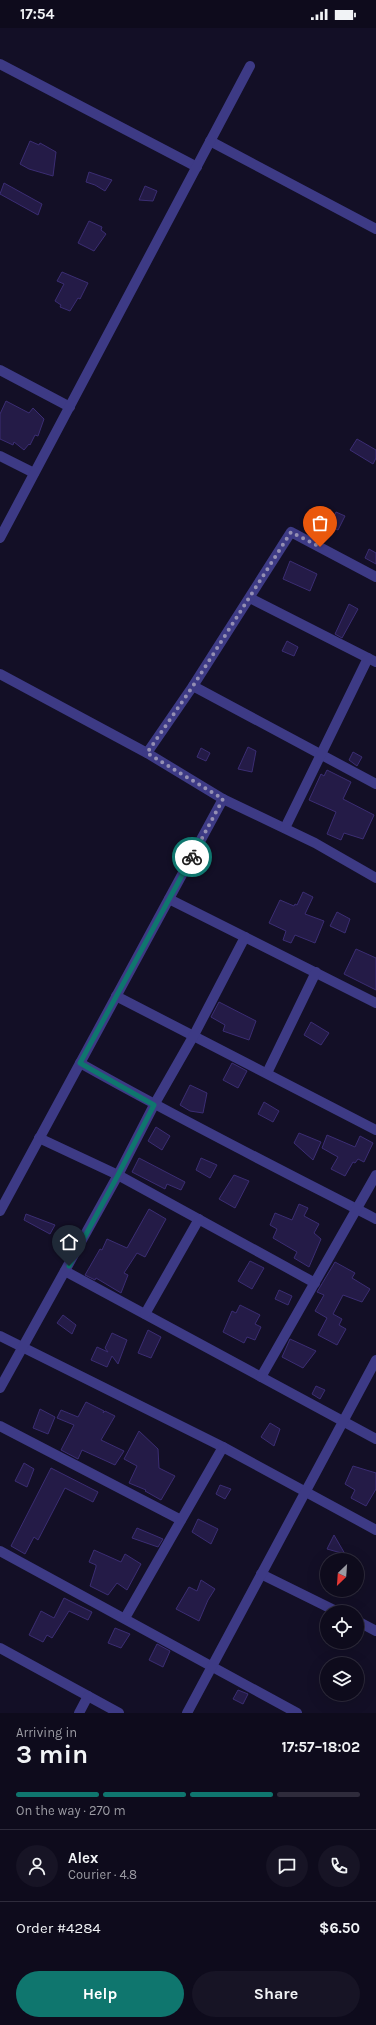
<!DOCTYPE html>
<meta charset="utf-8">
<style>
:root{--surface:#0e0b1c;--page:#171425;--text:#f1f3f6;--muted:#9b9ba3;--line:#2e2b3b;--accent:#0f766e}
body{margin:0;font-family:Karla,sans-serif;background:var(--page);color:var(--text);height:100vh;display:flex;flex-direction:column;font-size:15px;white-space:nowrap}
*{box-sizing:border-box;margin:0}
p{font-size:13px;color:var(--muted)}
.icon{flex:none;width:22px;height:22px;fill:none;stroke:currentColor;stroke-width:2;stroke-linecap:round;stroke-linejoin:round}
.map{position:relative;height:1685px;overflow:hidden}
.drawer{display:flex;flex-direction:column;background:var(--surface);flex:1}
.drawer>*{flex:none}
.needle{width:26px;rotate:205deg}
.buttons{position:absolute;left:320px;top:1525px;display:grid;gap:8px}
.buttons a{display:grid;place-items:center;width:44px;height:44px;border-radius:50%;background:var(--surface);box-shadow:0 4px 16px #0002,0 0 0 1px var(--line);font-size:20px}
.pin{position:absolute;display:grid;place-items:center;width:34px;height:34px;color:#fff;margin:-41px -17px;border-radius:50% 50% 50% 0;rotate:-45deg;box-shadow:0 0 4px #0007}
.pin .icon{rotate:45deg}
.courier{position:absolute;display:grid;place-items:center;width:40px;height:40px;margin:-20px;border:3px solid #0f766e;border-radius:50%;background:#fff;color:#222;box-shadow:0 1px 5px #0007}
.summary em{font-style:normal;font-weight:700}
.summary div{display:flex;flex-direction:column-reverse}
.summary{display:flex;align-items:center;justify-content:space-between;height:68px;padding:0 16px}
h1{font-size:26px;font-weight:700;line-height:30px}
.bar{display:grid;grid-template-columns:repeat(4,1fr);gap:6px 4px;align-content:center;height:48px;padding:0 16px}
.bar i{height:5px;border-radius:3px;background:var(--line)}
.bar .active{background:var(--accent)}
.bar p{grid-column:span 4}
.line{display:flex;align-items:center;gap:10px;padding:0 16px;border-top:1px solid var(--line)}
.line div{flex:1}
.round{display:grid;place-items:center;flex:none;width:42px;height:42px;border-radius:21px;background:var(--page)}
.button{display:flex;gap:8px;margin-top:auto;padding:8px 16px}
.button a{flex:1;height:46px;border-radius:24px;background:var(--accent);color:#fff;font-size:16px;font-weight:700;line-height:46px;text-align:center}
.button a+a{background:var(--page);color:var(--text)}
.status{display:flex;justify-content:space-between;align-items:center;height:28px;padding:0 20px;background:var(--surface);direction:ltr}
.status svg{height:11px;fill:currentColor}
.map>svg:first-child{display:block}
.building{fill:#241b47;stroke:#3b2d73}
.lines{fill:none;stroke-linecap:round;stroke-linejoin:round}
.minor{stroke:#3d3a85;stroke-width:10}
.done{stroke:#948fb3;stroke-width:4;stroke-dasharray:0 7.2}
.route{stroke:#0f766e;stroke-width:5}
</style>
<div class="status"><b>17:54</b><svg viewBox="0 0 49 12"><path d="M0 12V9h3v3zM5 12V6h3v6zM10 12V3h3v9zM15 12V0h3v12zM26 1h20v11H26zM47 4h2v5h-2z"/></svg></div>
<div class="map">
<svg width="376" height="1685" viewBox="0 0 376 1685">
<rect width="100%" height="100%" fill="#130f26"/>
<!-- building -->
<g class="building">
<polygon points="30,113 39,117 40,115 56,124 53,148 29,141 20,136"/>
<polygon points="89,144 112,152 105,163 95,157 86,154"/>
<polygon points="4,155 42,176 38,187 0,166"/>
<polygon points="145,158 157,163 153,173 139,172"/>
<polygon points="89,193 102,199 101,202 106,206 94,223 78,215"/>
<polygon points="62,244 88,255 80,271 78,270 70,283 60,279 61,277 55,273 64,256 57,253"/>
<polygon points="6,373 29,385 33,380 44,391 38,408 35,407 30,417 29,416 24,422 14,414 13,417 0,411 0,386"/>
<polygon points="357,411 376,422 376,430 373,436 350,422"/>
<polygon points="336,484 345,488 338,502 330,498"/>
<polygon points="369,521 376,525 376,536 365,530"/>
<polygon points="290,533 317,546 310,563 283,551"/>
<polygon points="349,576 358,581 342,610 335,606"/>
<polygon points="287,613 298,619 294,628 282,623"/>
<polygon points="248,719 256,723 252,744 238,741"/>
<polygon points="201,720 210,725 206,733 197,729"/>
<polygon points="353,724 362,729 357,738 349,732"/>
<polygon points="327,742 351,754 343,771 374,787 363,811 344,805 341,812 327,806 336,784 309,772 321,746 324,748"/>
<polygon points="303,864 313,869 305,886 324,893 315,915 295,907 291,915 283,912 286,903 269,895 280,872 294,878 295,876 297,877"/>
<polygon points="337,884 350,891 345,905 330,898"/>
<polygon points="356,921 376,930 376,962 344,946"/>
<polygon points="219,974 256,993 249,1012 223,1003 225,997 211,989"/>
<polygon points="311,994 329,1005 321,1017 304,1007"/>
<polygon points="232,1035 247,1043 238,1060 223,1052"/>
<polygon points="190,1057 207,1065 203,1085 190,1083 180,1077"/>
<polygon points="264,1074 279,1083 273,1094 258,1086"/>
<polygon points="156,1099 170,1108 162,1122 148,1113"/>
<polygon points="299,1105 321,1114 313,1132 294,1115"/>
<polygon points="327,1107 355,1119 360,1108 373,1115 364,1134 358,1131 355,1135 353,1134 345,1148 331,1141 338,1129 322,1120"/>
<polygon points="139,1130 185,1154 181,1162 167,1156 165,1161 132,1144"/>
<polygon points="201,1130 217,1137 210,1150 196,1142"/>
<polygon points="234,1147 249,1153 235,1180 219,1171"/>
<polygon points="299,1176 308,1180 304,1188 319,1196 314,1205 321,1211 309,1239 294,1230 297,1224 273,1210 277,1201 270,1197 275,1185 292,1192"/>
<polygon points="149,1181 166,1191 145,1229 137,1225 124,1245 128,1247 121,1265 96,1250 95,1252 85,1247 100,1221 102,1222 107,1211 127,1220"/>
<polygon points="26,1186 55,1197 50,1206 24,1192"/>
<polygon points="250,1233 264,1240 252,1261 238,1253"/>
<polygon points="335,1234 355,1245 352,1250 370,1261 362,1274 343,1267 333,1286 342,1291 339,1297 346,1301 337,1317 318,1307 327,1290 315,1283 324,1267 317,1264"/>
<polygon points="279,1262 292,1268 288,1277 275,1271"/>
<polygon points="240,1277 260,1287 255,1296 261,1299 255,1312 247,1309 244,1315 223,1304 232,1283 236,1285"/>
<polygon points="63,1287 76,1297 72,1306 57,1295"/>
<polygon points="148,1302 161,1309 151,1330 138,1325"/>
<polygon points="112,1305 127,1312 118,1336 112,1328 107,1339 91,1332 97,1319 108,1324 105,1320"/>
<polygon points="290,1311 316,1323 303,1340 282,1329"/>
<polygon points="316,1358 325,1362 320,1371 312,1366"/>
<polygon points="86,1374 104,1383 103,1385 105,1383 115,1388 101,1412 124,1423 115,1437 82,1422 78,1431 61,1422 74,1397 57,1390 61,1382 78,1389"/>
<polygon points="40,1381 55,1389 48,1406 33,1400"/>
<polygon points="270,1395 280,1401 274,1418 261,1409"/>
<polygon points="139,1403 158,1421 159,1440 175,1448 161,1472 145,1463 146,1462 129,1455 137,1438 124,1431"/>
<polygon points="24,1435 34,1441 27,1459 15,1453"/>
<polygon points="353,1438 376,1445 376,1461 366,1478 351,1470 355,1462 345,1456"/>
<polygon points="51,1440 98,1464 93,1474 65,1460 38,1512 34,1509 25,1526 11,1518"/>
<polygon points="220,1457 231,1461 225,1471 216,1466"/>
<polygon points="198,1491 218,1501 211,1516 192,1504"/>
<polygon points="137,1500 163,1511 158,1519 132,1510"/>
<polygon points="334,1507 345,1526 327,1521"/>
<polygon points="94,1522 121,1534 125,1526 141,1536 127,1562 117,1555 108,1567 90,1558 96,1539 96,1537 89,1534"/>
<polygon points="201,1552 215,1561 208,1572 199,1593 176,1581 189,1559 197,1563"/>
<polygon points="64,1570 92,1584 88,1592 69,1583 52,1610 47,1607 43,1614 29,1607 41,1583 54,1590"/>
<polygon points="115,1600 130,1606 121,1620 108,1615"/>
<polygon points="157,1616 170,1623 163,1639 149,1632"/>
<polygon points="238,1662 248,1666 243,1676 233,1671"/>
</g>
<g class="lines">
<!-- minor -->
<g class="minor">
<polyline points="0,36 197,139"/>
<polyline points="210,113 376,201"/>
<polyline points="0,342 70,379"/>
<polyline points="0,428 34,445"/>
<polyline points="0,510 250,38"/>
<polyline points="250,570 376,634"/>
<polyline points="0,646 147,725 223,771 315,815 376,850"/>
<polyline points="193,658 376,756"/>
<polyline points="147,725 193,658 291,504 376,549"/>
<polyline points="285,800 368,630"/>
<polyline points="169,871 376,975"/>
<polyline points="116,968 376,1102"/>
<path d="M80,1035C177,1090 277,1140 376,1191"/>
<polyline points="267,1045 316,944"/>
<polyline points="39,1110 118,1147 315,1255"/>
<polyline points="0,1183 223,771"/>
<polyline points="65,1243 376,1411"/>
<polyline points="145,1286 199,1191"/>
<polyline points="0,1308 223,1419 376,1502"/>
<polyline points="261,1349 376,1147"/>
<polyline points="0,1360 118,1147 154,1077 194,1007 245,909"/>
<polyline points="0,1398 181,1492"/>
<polyline points="0,1523 297,1685"/>
<polyline points="261,1546 338,1584"/>
<polyline points="125,1590 223,1419"/>
<polyline points="357,1593 376,1603"/>
<polyline points="0,1620 119,1685"/>
<polyline points="79,1685 88,1668"/>
<polyline points="187,1685 376,1332"/>
</g>
</g>
<g class="lines">
<!-- done -->
<polyline class="done" points="192,829 223,771 147,725 193,658 291,504 320,519"/>
<!-- route -->
<polyline class="route" points="69,1238 118,1147 154,1077 80,1035 192,829"/>
</g>
</svg>
<div class="buttons">
<a><svg class="needle" viewBox="-14 -14 28 28"><path d="M0-13l5 13h-10z" fill="#e53935"/><path d="M0 13l5-13h-10z" fill="#9b9ba3"/></svg></a>
<a><svg class="icon" aria-label="locate" viewBox="0 0 24 24"><circle cx="12" cy="12" r="6"/><path d="M12 2v4M12 18v4M2 12h4M18 12h4"/></svg></a>
<a><svg class="icon" aria-label="layers" viewBox="0 0 24 24"><path d="M12 4l9 5-9 5-9-5zM3 14l9 5 9-5"/></svg></a>
</div>
<div class="pin" style="left:320px;top:519px;background:#ea580c"><svg class="icon" aria-label="bag" viewBox="0 0 24 24"><path d="M5 8h14l-1 12H6zM9 8a3 3 0 0 1 6 0"/></svg></div>
<div class="pin" style="left:69px;top:1238px;background:#1f2937"><svg class="icon" aria-label="home" viewBox="0 0 24 24"><path d="M3 11l9-7 9 7M6 9v11h12V9"/></svg></div>
<div class="courier" style="left:192px;top:829px"><svg class="icon" aria-label="bike" viewBox="0 0 24 24"><circle cx="6" cy="16" r="4"/><circle cx="18" cy="16" r="4"/><path d="M6 16l4-8h5l3 8M10 8l3 8H6M13 5h3"/></svg></div>
</div>
<section class="drawer">
<div class="summary"><div><h1>3 min</h1><p>Arriving in</p></div><em>17:57–18:02</em></div>
<div class="bar"><i class="active"></i><i class="active"></i><i class="active"></i><i></i><p>On the way · 270 m</p></div>
<div class="line" style="height:72px"><a class="round"><svg class="icon" aria-label="person" viewBox="0 0 24 24"><circle cx="12" cy="8" r="4"/><path d="M4 21q1-7 8-7t8 7"/></svg></a><div><b>Alex</b><p>Courier · 4.8</p></div><a class="round"><svg class="icon" aria-label="chat" viewBox="0 0 24 24"><path d="M4 5h16v11H9l-5 4z"/></svg></a><a class="round"><svg class="icon" aria-label="phone" viewBox="0 0 24 24"><path d="M5 4h4l2 5-3 2q2 4 5 5l2-3 5 2v4C11 20 4 13 5 4z"/></svg></a></div>
<div class="line" style="height:52px"><div>Order #4284</div><b>$6.50</b></div>
<div class="button"><a>Help</a><a>Share</a></div>
</section>
